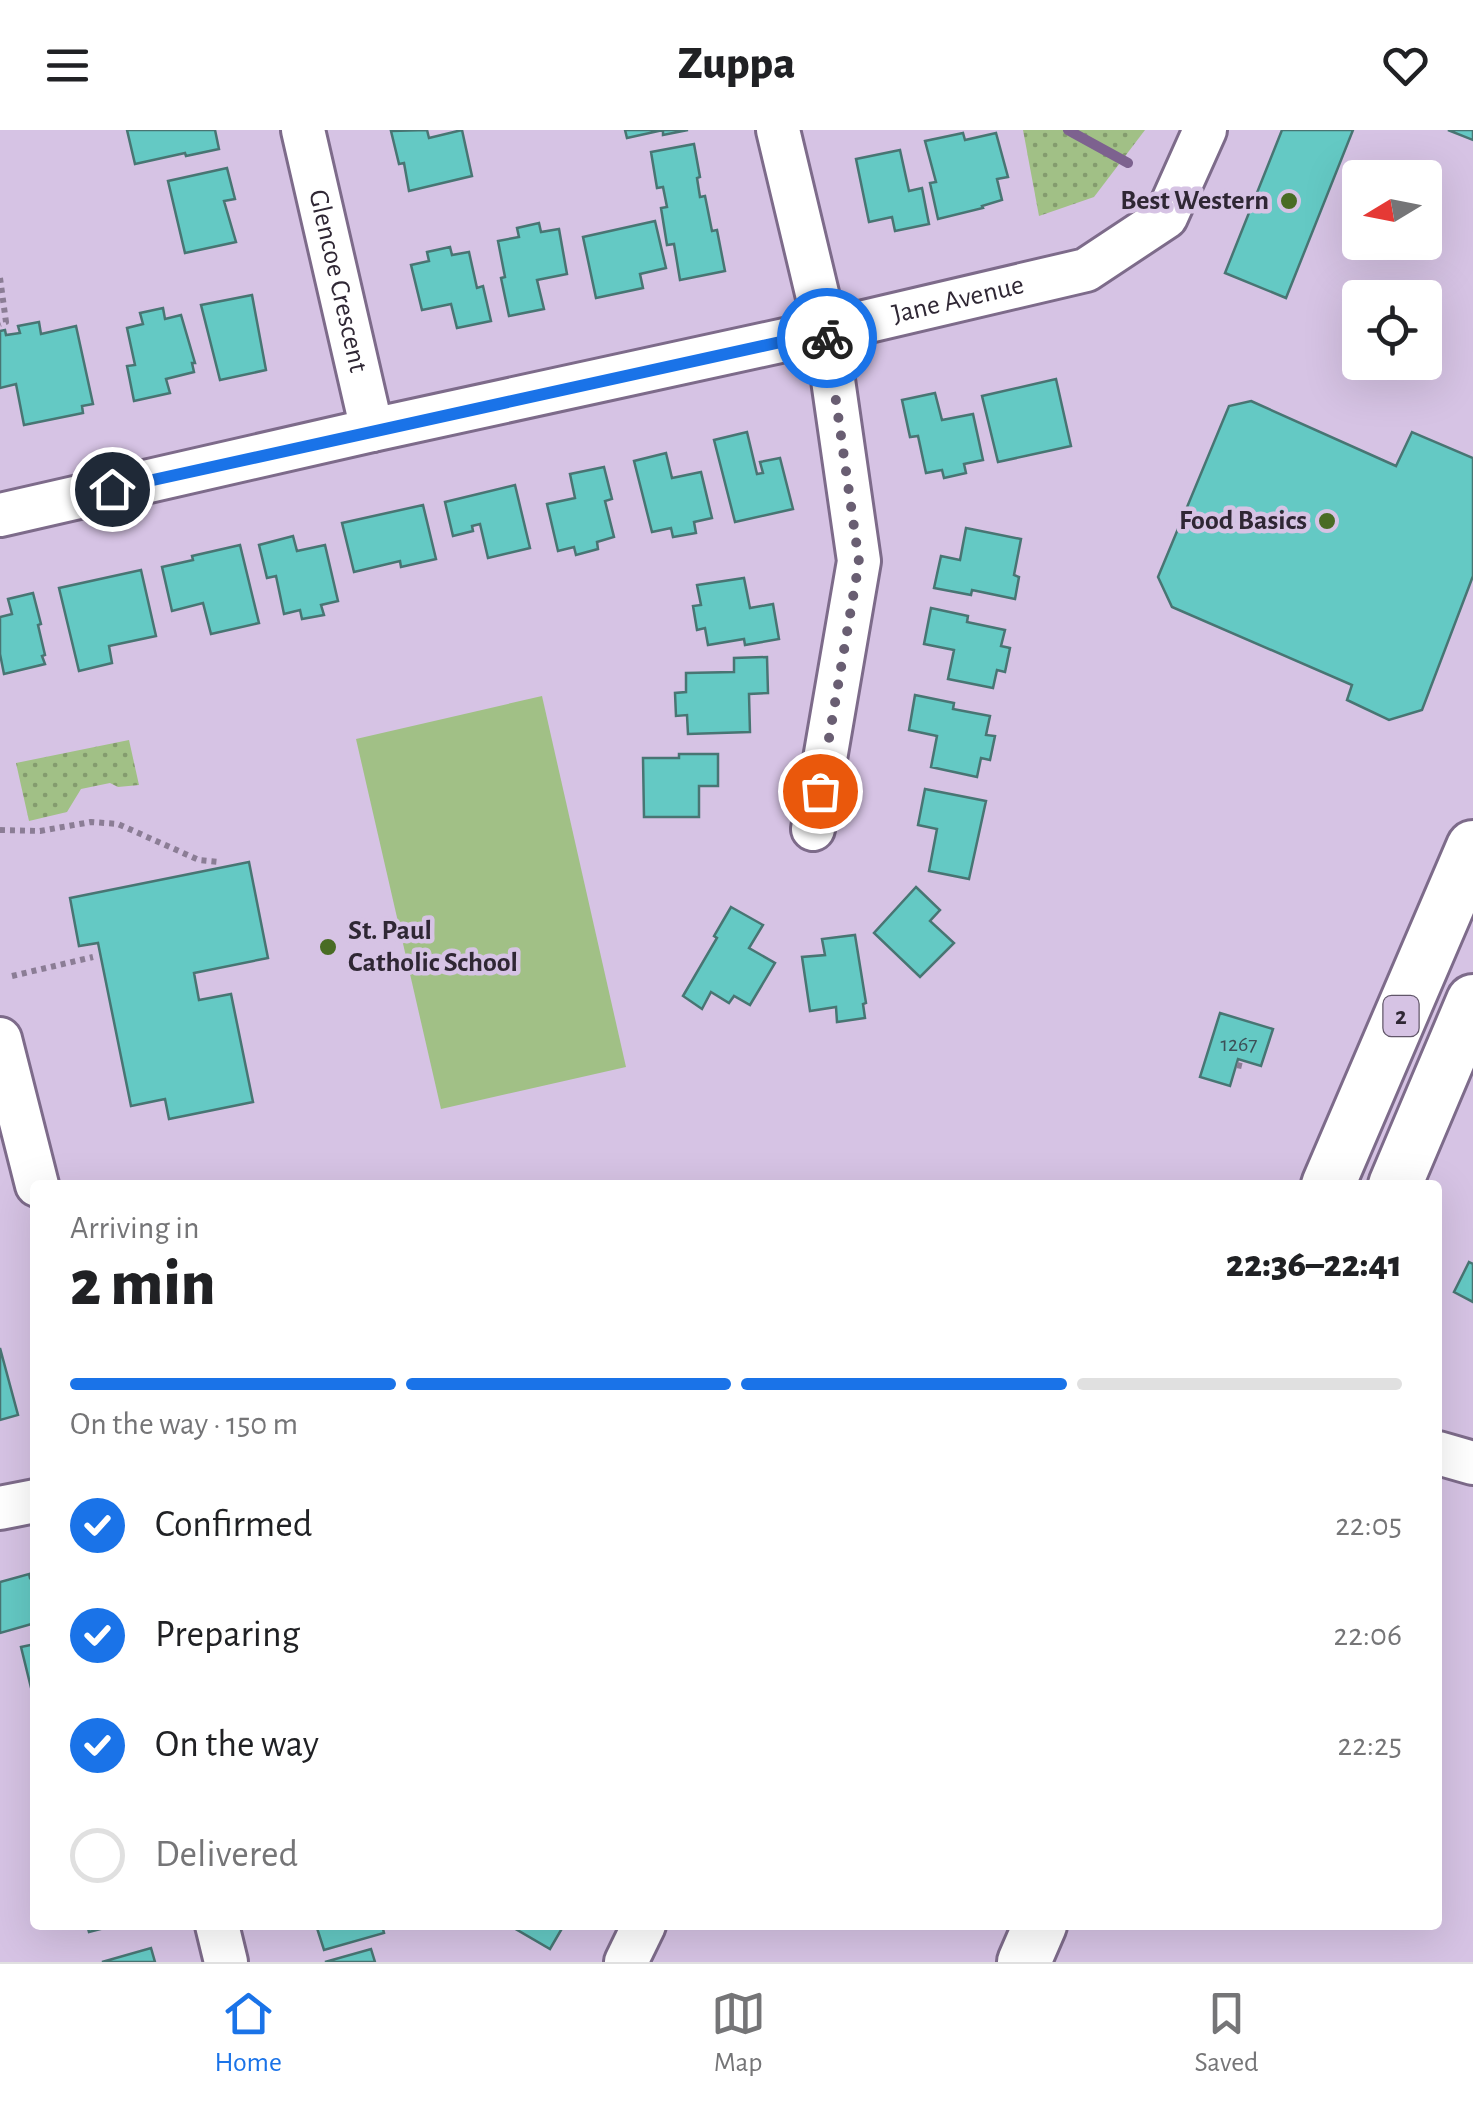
<!DOCTYPE html>
<meta charset="utf-8">
<style>
:root{--surface:#fff;--page:#f2f2f2;--text:#202124;--muted:#757577;--line:#e0e0e0;--accent:#1a73e8}
body{margin:0;font-family:"Alegreya Sans",sans-serif;background:var(--page);color:var(--text);height:100vh;display:flex;flex-direction:column;font-size:38px;white-space:nowrap}
*{box-sizing:border-box;margin:0}
p{font-size:32px;color:var(--muted)}
.icon{flex:none;width:55px;height:55px;fill:none;stroke:currentColor;stroke-width:2;stroke-linecap:round;stroke-linejoin:round}
.map{position:relative;flex:1;overflow:hidden}
.side{position:absolute;left:30px;top:1050px;width:1412px;height:750px;display:flex;flex-direction:column;background:var(--surface);border-radius:10px;box-shadow:0 10px 40px #0002}
.side>*{flex:none}
.needle{width:65px;rotate:260deg}
.fabs{position:absolute;left:1342px;top:30px;display:grid;gap:20px}
.fabs a{display:grid;place-items:center;width:100px;height:100px;border-radius:10px;background:var(--surface);box-shadow:0 10px 40px #0002;font-size:50px}
.pin{position:absolute;display:grid;place-items:center;width:85px;height:85px;color:#fff;margin:-42px;border:5px solid #fff;border-radius:50%;box-shadow:0 2px 10px #0007}
.courier{position:absolute;display:grid;place-items:center;width:100px;height:100px;margin:-50px;border:8px solid #1a73e8;border-radius:50%;background:#fff;color:#222;box-shadow:0 2px 12px #0007}
.head em{font-style:normal;font-weight:800}
.head div{display:flex;flex-direction:column-reverse}
.head{display:flex;align-items:center;justify-content:space-between;height:170px;padding:0 40px}
h1{font-size:65px;font-weight:800;line-height:75px}
.bar{display:grid;grid-template-columns:repeat(4,1fr);gap:15px 10px;align-content:center;height:120px;padding:0 40px}
.bar i{height:12px;border-radius:8px;background:var(--line)}
.bar .active{background:var(--accent)}
.bar p{grid-column:span 4}
ol{padding:0 40px;list-style:none}
li{display:flex;align-items:center;gap:30px;height:110px}
li p{margin-inline-start:auto}
li .icon{padding:10px;border-radius:50%;background:var(--accent);color:#fff;stroke-width:4}
li:last-child{color:var(--muted)}
li i{width:55px;height:55px;border:5px solid var(--line);border-radius:50%}
header{display:flex;justify-content:space-between;align-items:center;height:130px;padding:0 40px;background:var(--surface);font-size:45px;font-weight:800}
.dock{display:flex;justify-content:space-around;align-items:center;height:140px;border-top:2px solid var(--line);background:var(--surface);font-size:28px;color:var(--muted)}
.dock a{display:grid;justify-items:center;gap:5px}
.dock .active{color:var(--accent)}
.map>svg:first-child{display:block}
.park{fill:url(#park-dots)}
.pitch{fill:#a1c086}
.lines{fill:none;stroke-linecap:round;stroke-linejoin:round}
.stream{stroke:#7d628f;stroke-width:10}
.building{fill:#64c9c4;stroke:#487573;stroke-width:2.5}
.minor-casing{stroke:#7d6b8a;stroke-width:48}
.major-casing{stroke:#7d6b8a;stroke-width:58}
.path{stroke:#8b7d95;stroke-width:6;stroke-dasharray:5 5;stroke-linecap:butt}
.minor{stroke:#fff;stroke-width:42}
.major{stroke:#fff;stroke-width:52}
.done{stroke:#695e72;stroke-width:10;stroke-dasharray:0 18}
.route{stroke:#1a73e8;stroke-width:12}
.poi-dot{fill:#496c24;stroke:#d6c3e4;stroke-width:4}
.labels{text-anchor:middle;dominant-baseline:central;stroke-width:9;stroke-linejoin:round;paint-order:stroke}
.number-label{font-size:22px;fill:#3c5058}
.shield{fill:#d6c3e4;stroke:#615669;stroke-width:2.5}
.shield-label{font-size:25px;font-weight:bold;fill:#2f2734}
.poi-label{font-size:28px;font-weight:bold;fill:#2f2734;stroke:#d6c3e4;text-anchor:end}
.street-label{font-size:28px;fill:#2f2734;stroke:#d6c3e4}
</style>
<header><svg class="icon" aria-label="menu" viewBox="0 0 24 24"><path d="M4 6h16M4 12h16M4 18h16"/></svg>Zuppa<svg class="icon" aria-label="heart" viewBox="0 0 24 24"><path d="M12 20l-8-8c-3-5 5-10 8-4 3-6 11-1 8 4z"/></svg></header>
<div class="map">
<svg width="1473" height="1832" viewBox="0 0 1473 1832">
<defs>
<pattern id="park-dots" width="8" height="8" patternUnits="userSpaceOnUse" patternTransform="scale(2.5)"><rect width="8" height="8" fill="#a1c086"/><path d="M2 2h.1M6 6h.1" fill="none" stroke="#849c6e" stroke-width="1.8" stroke-linecap="round"/></pattern>
</defs>
<rect width="100%" height="100%" fill="#d6c3e4"/>
<!-- park -->
<g class="park">
<polygon points="1023,0 1145,0 1094,67 1039,86"/>
<polygon points="129,610 139,655 118,657 110,653 81,659 67,682 29,691 16,633"/>
</g>
<!-- pitch -->
<polygon class="pitch" points="542,566 626,937 441,979 356,609"/>
<g class="lines">
<!-- stream -->
<polyline class="stream" points="1068,0 1128,33"/>
</g>
<!-- building -->
<g class="building">
<polygon points="127,0 215,0 219,19 186,26 185,23 135,34"/>
<polygon points="427,0 429,8 462,0 472,46 409,61 404,33 399,34 391,1"/>
<polygon points="625,0 688,0 663,5 663,0 627,8"/>
<polygon points="1282,0 1353,0 1286,168 1225,143"/>
<polygon points="1448,0 1473,0 1473,10"/>
<polygon points="963,3 965,10 996,3 1008,47 997,49 1002,70 982,76 983,78 938,89 930,53 936,52 925,11"/>
<polygon points="694,14 700,47 697,48 700,67 705,66 712,101 717,100 725,141 680,150 674,114 667,115 661,78 667,77 663,57 657,58 651,22"/>
<polygon points="900,20 909,61 922,58 929,94 895,101 892,87 869,92 856,29"/>
<polygon points="227,38 235,69 224,71 236,112 185,123 168,51"/>
<polygon points="655,91 666,138 640,144 643,158 596,168 583,107"/>
<polygon points="539,93 541,102 559,99 567,144 537,150 544,179 509,186 501,148 505,147 498,111 519,107 517,98"/>
<polygon points="450,117 452,125 469,122 477,158 483,156 491,191 457,198 451,174 422,180 411,135 429,131 427,122"/>
<polygon points="252,165 266,240 220,250 201,175"/>
<polygon points="163,178 165,189 181,185 195,233 192,233 194,242 166,249 170,263 134,271 127,236 135,235 127,198 143,194 140,183"/>
<polygon points="39,192 41,204 76,196 93,274 82,276 83,283 24,295 16,254 0,258 0,201 5,200 6,205 20,203 18,196"/>
<polygon points="1056,249 1071,316 998,332 982,266"/>
<polygon points="935,263 942,290 973,284 983,330 964,334 966,343 944,348 942,340 926,343 918,306 910,307 902,270"/>
<polygon points="1251,271 1396,336 1412,302 1473,328 1473,446 1422,580 1389,590 1347,570 1352,555 1172,477 1158,447 1229,276"/>
<polygon points="747,302 757,344 763,343 760,332 780,328 793,379 735,392 714,310"/>
<polygon points="666,323 672,348 701,342 712,388 694,392 696,403 673,407 671,398 652,402 634,331"/>
<polygon points="604,337 612,369 605,371 614,407 597,412 598,419 576,425 574,417 558,421 547,374 575,368 570,344"/>
<polygon points="515,355 530,418 488,428 480,394 472,396 473,401 453,406 445,372"/>
<polygon points="423,375 436,429 401,437 400,431 354,442 342,393"/>
<polygon points="966,398 1021,409 1014,445 1019,447 1015,469 972,460 971,465 934,458 941,426 960,430"/>
<polygon points="293,406 297,421 325,415 338,471 321,475 324,485 302,489 300,480 284,484 276,446 267,448 259,415"/>
<polygon points="240,415 259,493 211,504 203,473 172,481 162,437 193,430 192,426"/>
<polygon points="141,440 156,506 109,516 112,533 79,541 59,458"/>
<polygon points="744,448 750,478 773,474 779,509 745,515 744,509 708,515 705,498 697,500 693,476 701,475 697,455"/>
<polygon points="33,463 41,494 38,495 45,525 42,526 45,534 4,544 0,524 0,487 12,484 8,469"/>
<polygon points="931,478 968,486 967,492 1005,500 1001,516 1010,518 1005,542 997,540 993,558 948,549 954,520 924,514"/>
<polygon points="767,527 768,563 749,564 750,602 688,604 687,585 676,586 675,563 686,562 686,543 734,542 734,528"/>
<polygon points="915,565 954,573 953,579 990,586 986,605 995,606 990,630 981,628 977,647 931,637 937,606 909,600"/>
<polygon points="679,624 718,624 718,656 699,656 699,687 644,687 643,628 679,628"/>
<polygon points="925,659 986,671 969,749 929,741 937,699 918,695"/>
<polygon points="249,732 268,828 194,843 199,870 231,864 253,972 169,989 165,969 131,976 98,813 79,816 70,768"/>
<polygon points="916,757 940,780 930,791 954,813 920,847 874,803"/>
<polygon points="731,777 763,795 749,818 775,833 750,875 734,866 729,873 711,862 702,879 683,866 717,808 714,806"/>
<polygon points="855,805 866,873 863,874 865,888 837,892 836,877 810,881 802,827 825,825 822,809"/>
<polygon points="1220,883 1273,899 1261,936 1238,929 1230,956 1200,947"/>
<polygon points="1469,1132 1473,1134 1473,1172 1454,1162"/>
<polygon points="0,1218 18,1285 0,1290"/>
<polygon points="29,1444 30,1448 35,1447 35,1493 0,1503 0,1452"/>
<polygon points="35,1514 35,1574 21,1517"/>
<polygon points="87,1795 116,1795 89,1802"/>
<polygon points="316,1795 382,1795 384,1803 324,1820"/>
<polygon points="516,1795 564,1795 550,1819 514,1798"/>
<polygon points="151,1818 155,1832 102,1832"/>
<polygon points="371,1819 375,1832 325,1832"/>
</g>
<g class="lines">
<defs>
<g id="minor">
<path id="s1" d="M303,0L372,300"/>
<polyline points="778,0 826,201 859,431 813,699"/>
<path id="s2" d="M0,385L372,300L826,201L1086,140L1166,87L1205,0"/>
<polyline points="0,909 37,1055"/>
<polyline points="1438,1323 1473,1333"/>
<polyline points="0,1378 35,1371"/>
<polyline points="217,1795 226,1832"/>
<polyline points="626,1832 644,1795"/>
</g>
<g id="major">
<polyline points="1328,1055 1473,717"/>
<polyline points="1395,1055 1473,871"/>
<polyline points="1024,1832 1040,1795"/>
</g>
</defs>
<!-- minor casing -->
<use href="#minor" class="minor-casing"/>
<!-- major casing -->
<use href="#major" class="major-casing"/>
<!-- path -->
<g class="path">
<polyline points="0,148 6,192 0,194"/>
<polyline points="0,700 40,701 91,692 118,694 199,730 220,732"/>
<polyline points="12,846 93,827"/>
<polyline points="1237,935 1245,937"/>
</g>
<!-- minor -->
<use href="#minor" class="minor"/>
<!-- major -->
<use href="#major" class="major"/>
</g>
<g class="lines">
<!-- done -->
<polyline class="done" points="820,661 859,432 827,208"/>
<!-- route -->
<polyline class="route" points="112,359 826,202 827,208"/>
</g>
<!-- markers -->
<g class="poi-dot">
<circle cx="1289" cy="71" r="10"/>
<circle cx="1327" cy="391" r="10"/>
<circle cx="328" cy="817" r="10"/>
</g>
<g class="labels">
<!-- number labels -->
<g class="number-label">
<text x="1239" y="914">1267</text>
</g>
<!-- shield labels -->
<rect class="shield" x="1383.5" y="866" width="35" height="40" rx="8"/>
<g class="shield-label">
<text x="1401" y="886">2</text>
</g>
<!-- poi labels -->
<g class="poi-label">
<text x="1269" y="71">Best Western</text>
<text x="1307" y="391">Food Basics</text>
<text x="348" y="801" text-anchor="start">St. Paul<tspan x="348" dy="32">Catholic School</tspan></text>
</g>
<!-- street labels -->
<g class="street-label">
<text stroke="none"><textPath href="#s1" startOffset="155">Glencoe Crescent</textPath></text>
<text stroke="none"><textPath href="#s2" startOffset="982">Jane Avenue</textPath></text>
</g>
</g>
</svg>
<div class="fabs">
<a><svg class="needle" viewBox="-14 -14 28 28"><path d="M0-13l5 13h-10z" fill="#e53935"/><path d="M0 13l5-13h-10z" fill="#757577"/></svg></a>
<a><svg class="icon" aria-label="locate" viewBox="0 0 24 24"><circle cx="12" cy="12" r="6"/><path d="M12 2v4M12 18v4M2 12h4M18 12h4"/></svg></a>
</div>
<div class="pin" style="left:820px;top:661px;background:#ea580c"><svg class="icon" aria-label="bag" viewBox="0 0 24 24"><path d="M5 8h14l-1 12H6zM9 8a3 3 0 0 1 6 0"/></svg></div>
<div class="pin" style="left:112px;top:359px;background:#1f2937"><svg class="icon" aria-label="home" viewBox="0 0 24 24"><path d="M3 11l9-7 9 7M6 9v11h12V9"/></svg></div>
<div class="courier" style="left:827px;top:208px"><svg class="icon" aria-label="bike" viewBox="0 0 24 24"><circle cx="6" cy="16" r="4"/><circle cx="18" cy="16" r="4"/><path d="M6 16l4-8h5l3 8M10 8l3 8H6M13 5h3"/></svg></div>
<section class="side">
<div class="head"><div><h1>2 min</h1><p>Arriving in</p></div><em>22:36–22:41</em></div>
<div class="bar"><i class="active"></i><i class="active"></i><i class="active"></i><i></i><p>On the way · 150 m</p></div>
<ol>
<li><svg class="icon" aria-label="check" viewBox="0 0 24 24"><path d="M5 12l5 5 9-10"/></svg>Confirmed<p>22:05</p></li>
<li><svg class="icon" aria-label="check" viewBox="0 0 24 24"><path d="M5 12l5 5 9-10"/></svg>Preparing<p>22:06</p></li>
<li><svg class="icon" aria-label="check" viewBox="0 0 24 24"><path d="M5 12l5 5 9-10"/></svg>On the way<p>22:25</p></li>
<li><i></i>Delivered</li>
</ol>
</section>
</div>
<nav class="dock">
<a class="active"><svg class="icon" aria-label="home" viewBox="0 0 24 24"><path d="M3 11l9-7 9 7M6 9v11h12V9"/></svg>Home</a>
<a><svg class="icon" aria-label="map" viewBox="0 0 24 24"><path d="M3 6l6-2 6 2 6-2v14l-6 2-6-2-6 2zM9 4v14M15 6v14"/></svg>Map</a>
<a><svg class="icon" aria-label="saved" viewBox="0 0 24 24"><path d="M7 4h10v16l-5-4-5 4z"/></svg>Saved</a>
</nav>
